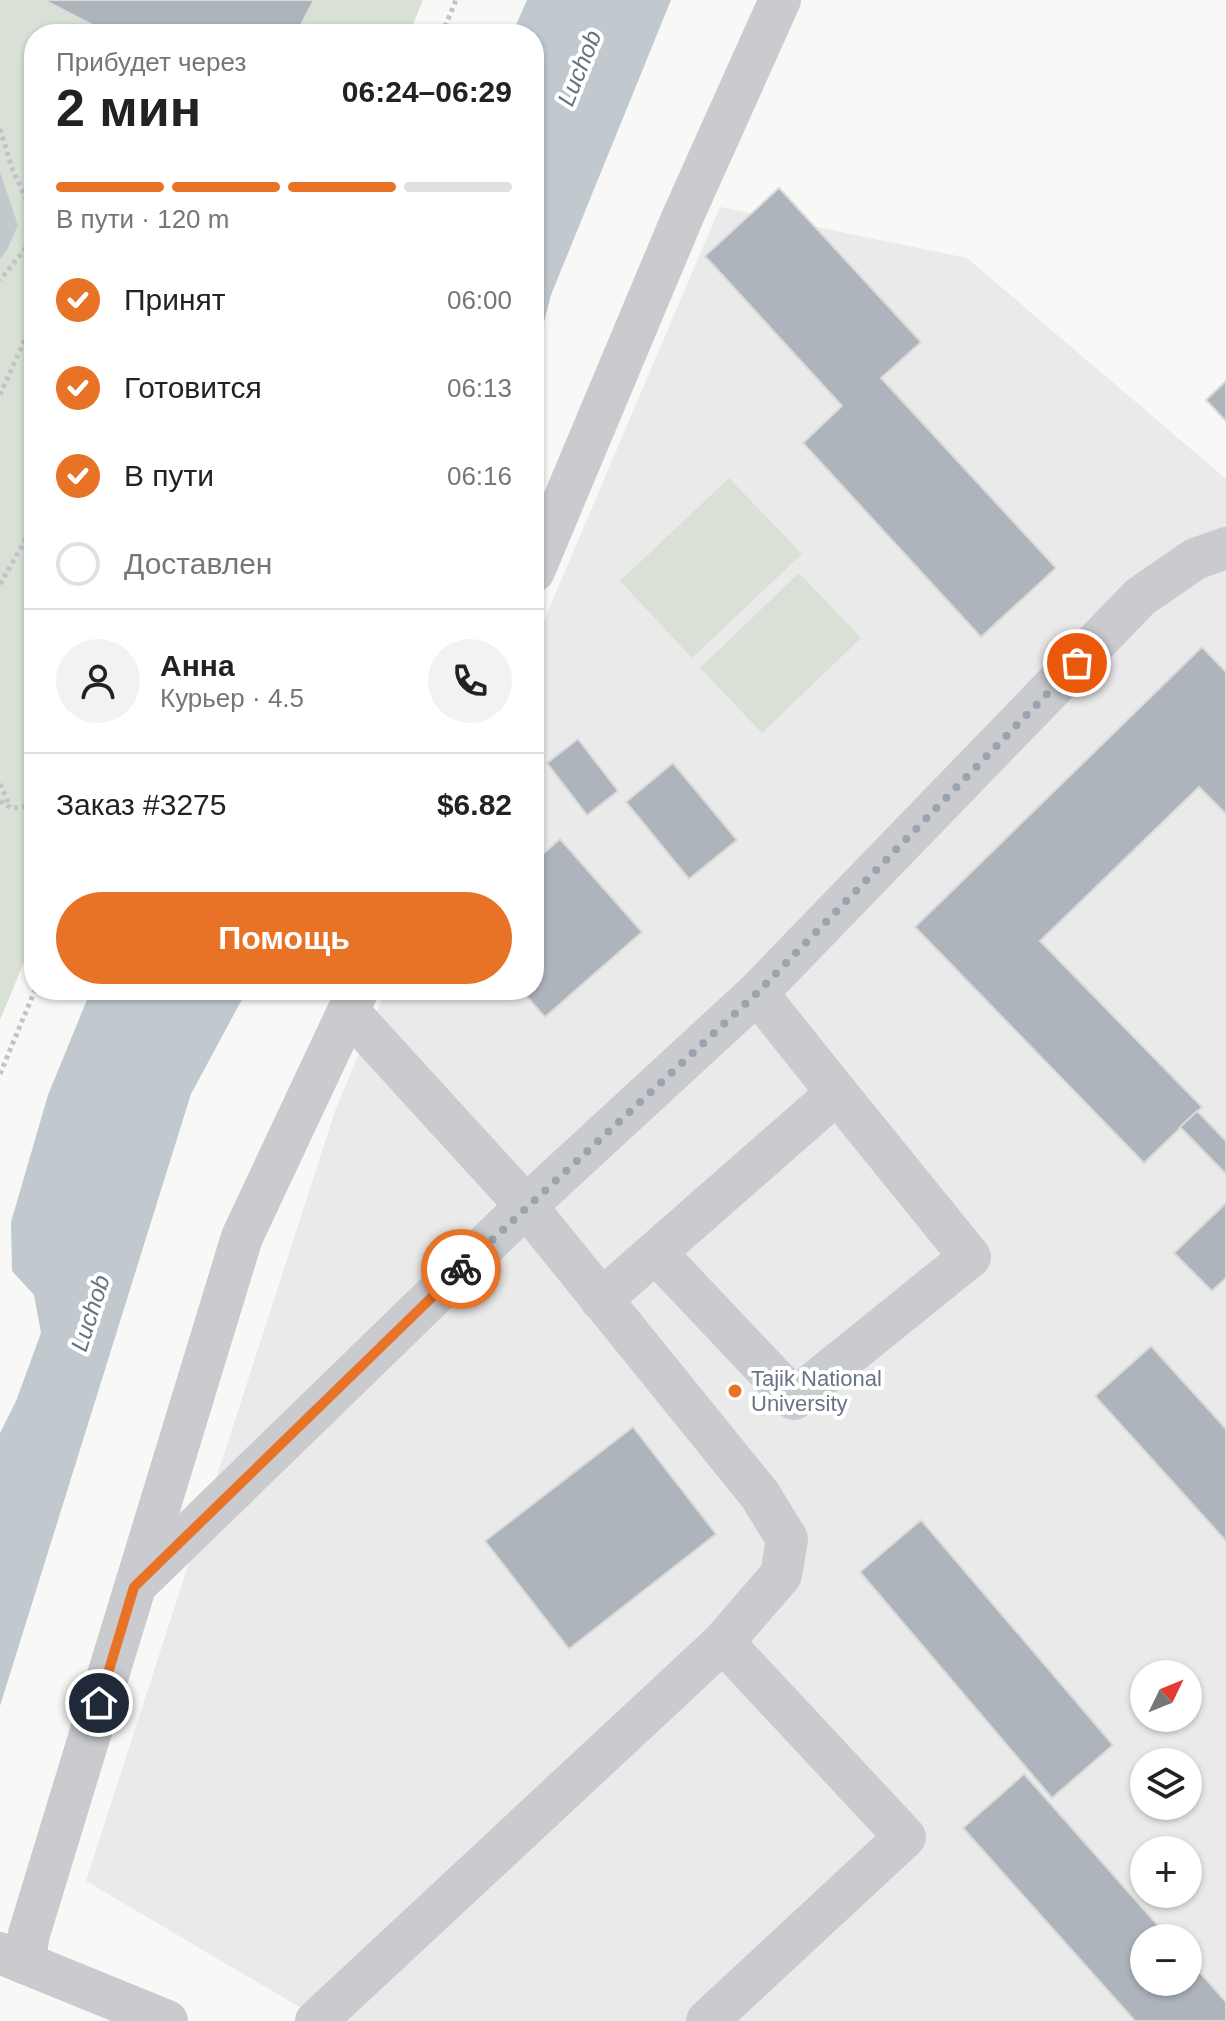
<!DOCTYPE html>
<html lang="ru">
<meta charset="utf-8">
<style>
:root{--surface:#fff;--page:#f2f2f2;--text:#222;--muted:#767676;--line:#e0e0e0;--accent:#e87226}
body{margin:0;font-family:Arial,sans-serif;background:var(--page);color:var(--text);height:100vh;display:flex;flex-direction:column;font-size:30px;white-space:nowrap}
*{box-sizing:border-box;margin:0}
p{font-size:26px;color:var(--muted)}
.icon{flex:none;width:44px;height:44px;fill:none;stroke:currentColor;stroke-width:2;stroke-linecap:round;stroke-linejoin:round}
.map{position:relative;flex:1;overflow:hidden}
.panel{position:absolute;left:24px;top:24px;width:520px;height:976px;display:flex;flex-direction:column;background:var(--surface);border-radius:32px;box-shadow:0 2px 6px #0004}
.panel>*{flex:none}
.needle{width:52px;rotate:47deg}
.fabs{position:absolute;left:1130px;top:1660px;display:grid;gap:16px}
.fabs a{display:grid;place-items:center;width:72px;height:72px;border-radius:50%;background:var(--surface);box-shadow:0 2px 6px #0004;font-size:40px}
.pin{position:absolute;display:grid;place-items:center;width:68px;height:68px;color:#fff;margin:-34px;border:4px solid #fff;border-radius:50%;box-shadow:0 2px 8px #0007}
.courier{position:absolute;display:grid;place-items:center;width:80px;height:80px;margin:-40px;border:6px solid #e87226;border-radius:50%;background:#fff;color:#222;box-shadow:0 2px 10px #0007}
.summary em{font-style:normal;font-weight:700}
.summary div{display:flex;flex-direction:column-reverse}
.summary{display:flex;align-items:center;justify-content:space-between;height:136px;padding:0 32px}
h1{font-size:52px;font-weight:700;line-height:60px}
.bar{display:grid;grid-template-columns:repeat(4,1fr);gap:12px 8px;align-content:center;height:96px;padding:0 32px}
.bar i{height:10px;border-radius:6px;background:var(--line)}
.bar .current{background:var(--accent)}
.bar p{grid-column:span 4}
.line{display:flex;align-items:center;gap:20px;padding:0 32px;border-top:2px solid var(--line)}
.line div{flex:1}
.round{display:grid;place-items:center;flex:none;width:84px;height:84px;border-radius:42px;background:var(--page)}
ol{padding:0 32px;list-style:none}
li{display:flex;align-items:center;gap:24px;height:88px}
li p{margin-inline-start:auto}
li .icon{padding:8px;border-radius:50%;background:var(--accent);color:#fff;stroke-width:4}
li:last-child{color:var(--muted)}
li i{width:44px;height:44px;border:4px solid var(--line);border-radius:50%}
.action{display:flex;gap:16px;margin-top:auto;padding:16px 32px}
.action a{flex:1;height:92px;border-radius:48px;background:var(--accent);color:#fff;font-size:32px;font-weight:700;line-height:92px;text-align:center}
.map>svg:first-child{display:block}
.built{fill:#e9eae9;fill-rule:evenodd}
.green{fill:#d9e1d7}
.water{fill:#c1c9cf}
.building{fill:#aeb4bc;stroke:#dadad8;stroke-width:2}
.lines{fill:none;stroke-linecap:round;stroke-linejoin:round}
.path{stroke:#c2c3c6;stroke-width:5;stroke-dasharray:4 4;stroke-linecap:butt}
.minor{stroke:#c9cbcf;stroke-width:42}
.done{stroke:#9aa3ae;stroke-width:8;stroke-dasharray:0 14.4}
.route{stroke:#e87226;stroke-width:10}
.poi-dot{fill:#e87226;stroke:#fff;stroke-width:3}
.labels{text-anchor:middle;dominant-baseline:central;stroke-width:8;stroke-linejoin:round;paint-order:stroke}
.poi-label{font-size:22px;fill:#677488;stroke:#fff;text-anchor:start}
.water-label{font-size:24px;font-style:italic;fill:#637583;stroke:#fff}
</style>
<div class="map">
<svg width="1226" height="2021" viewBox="0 0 1226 2021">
<rect width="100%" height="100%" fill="#f8f9f6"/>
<!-- built -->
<path class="built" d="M720,207L967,258L1226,479V2021H323L86,1881L336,1108L386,990H534V644ZM1144,1674H1188V1718H1144ZM1144,1762H1188V1806H1144ZM1144,1850H1188V1894H1144ZM1144,1938H1188V1982H1144Z"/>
<!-- green -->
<g class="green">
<polygon points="0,0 423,0 409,34 34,34 34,938 0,1020"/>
<polygon points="729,478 802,554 692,658 620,581"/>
<polygon points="799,573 861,638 762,733 700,668"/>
</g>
<!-- water -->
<g class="water">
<polygon points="527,0 671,0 551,295 534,361 534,34 512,34"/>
<polygon points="0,172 18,225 7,250 0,259"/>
<polygon points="91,990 247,990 191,1094 0,1706 0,1433 16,1401 41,1333 34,1295 12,1271 11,1222 48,1095"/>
</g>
<!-- building -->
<g class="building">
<polygon points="44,0 314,0 296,34 110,34"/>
<polygon points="779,188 921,342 881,378 1056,568 981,637 803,443 842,406 705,256"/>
<polygon points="1226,381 1226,421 1206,400"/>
<polygon points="1202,647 1226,672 1226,814 1199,787 1040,941 1202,1107 1144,1163 915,927"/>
<polygon points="578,739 618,791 587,815 547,763"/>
<polygon points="673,763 737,840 689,879 626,802"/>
<polygon points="560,839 642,932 545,1017 521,990 534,990 534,862"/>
<polygon points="1197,1111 1226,1141 1226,1174 1180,1127"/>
<polygon points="1226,1203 1226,1278 1212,1291 1174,1253"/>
<polygon points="1151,1346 1226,1429 1226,1541 1095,1396"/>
<polygon points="633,1427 716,1534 569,1649 485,1541"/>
<polygon points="921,1520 1113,1745 1052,1798 860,1572"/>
<polygon points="1024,1774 1169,1938 1144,1938 1144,1982 1188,1982 1188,1959 1226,2002 1226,2021 1135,2021 963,1828"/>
</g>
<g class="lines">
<!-- path -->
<g class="path">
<polyline points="442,34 456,0"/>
<polyline points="0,129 13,171 33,213 33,239 0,280"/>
<polyline points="0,395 34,319"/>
<polyline points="0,584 34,525"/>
<polyline points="0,784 10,807"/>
<polyline points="0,801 11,808 34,806"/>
<polyline points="0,1074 35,990"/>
</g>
<!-- minor -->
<g class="minor">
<polyline points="534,571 683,216 780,0"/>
<polyline points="656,1253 794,1399 970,1257 837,1093"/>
<polyline points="601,1300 837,1093 757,993"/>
<polyline points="138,1583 526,1206 349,1012"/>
<polyline points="723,1642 781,1575 787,1539 760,1495 526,1206 757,993 1140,597 1195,559 1226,548"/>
<polyline points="0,1953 167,2021"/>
<polyline points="24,1963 29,1934 242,1237 358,990"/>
<polyline points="316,2021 723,1642 905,1837 707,2021"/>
</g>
</g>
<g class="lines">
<!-- done -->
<polyline class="done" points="461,1269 757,993 1077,663"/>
<!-- route -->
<polyline class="route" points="99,1703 134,1587 461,1269"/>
</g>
<!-- markers -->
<circle class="poi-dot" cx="735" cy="1391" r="8"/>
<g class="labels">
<!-- poi labels -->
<g class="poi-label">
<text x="751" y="1378">Tajik National<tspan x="751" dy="25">University</tspan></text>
</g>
<!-- water labels -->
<g class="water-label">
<text transform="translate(579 68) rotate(-68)">Luchob</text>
<text transform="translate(90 1313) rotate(-72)">Luchob</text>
</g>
</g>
</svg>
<div class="fabs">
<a><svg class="needle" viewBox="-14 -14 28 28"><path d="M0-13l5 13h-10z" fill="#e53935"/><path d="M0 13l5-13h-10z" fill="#767676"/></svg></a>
<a><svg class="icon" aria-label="layers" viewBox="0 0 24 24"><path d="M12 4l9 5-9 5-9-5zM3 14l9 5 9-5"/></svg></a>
<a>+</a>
<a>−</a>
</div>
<div class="pin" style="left:1077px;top:663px;background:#ea580c"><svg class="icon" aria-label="bag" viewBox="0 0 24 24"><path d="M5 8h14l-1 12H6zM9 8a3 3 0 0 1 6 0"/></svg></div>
<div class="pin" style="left:99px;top:1703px;background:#1f2937"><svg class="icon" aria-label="home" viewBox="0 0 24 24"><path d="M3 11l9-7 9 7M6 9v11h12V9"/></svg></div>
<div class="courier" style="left:461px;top:1269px"><svg class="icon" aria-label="bike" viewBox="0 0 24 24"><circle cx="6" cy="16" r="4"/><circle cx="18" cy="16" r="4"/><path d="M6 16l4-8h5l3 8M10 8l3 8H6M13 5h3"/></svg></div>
<section class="panel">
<div class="summary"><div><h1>2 мин</h1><p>Прибудет через</p></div><em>06:24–06:29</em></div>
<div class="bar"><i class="current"></i><i class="current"></i><i class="current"></i><i></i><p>В пути · 120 m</p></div>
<ol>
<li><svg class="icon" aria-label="check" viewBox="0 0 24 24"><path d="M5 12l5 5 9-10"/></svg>Принят<p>06:00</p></li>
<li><svg class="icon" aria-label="check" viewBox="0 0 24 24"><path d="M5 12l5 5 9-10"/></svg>Готовится<p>06:13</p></li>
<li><svg class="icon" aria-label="check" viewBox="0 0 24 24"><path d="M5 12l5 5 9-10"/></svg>В пути<p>06:16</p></li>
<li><i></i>Доставлен</li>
</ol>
<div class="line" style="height:144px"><a class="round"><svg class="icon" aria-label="person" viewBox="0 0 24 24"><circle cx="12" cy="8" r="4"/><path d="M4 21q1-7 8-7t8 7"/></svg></a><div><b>Анна</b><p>Курьер · 4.5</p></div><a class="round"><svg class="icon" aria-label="phone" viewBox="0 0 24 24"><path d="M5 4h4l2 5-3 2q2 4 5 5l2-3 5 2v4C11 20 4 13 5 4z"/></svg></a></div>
<div class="line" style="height:104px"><div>Заказ #3275</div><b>$6.82</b></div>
<div class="action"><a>Помощь</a></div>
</section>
</div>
